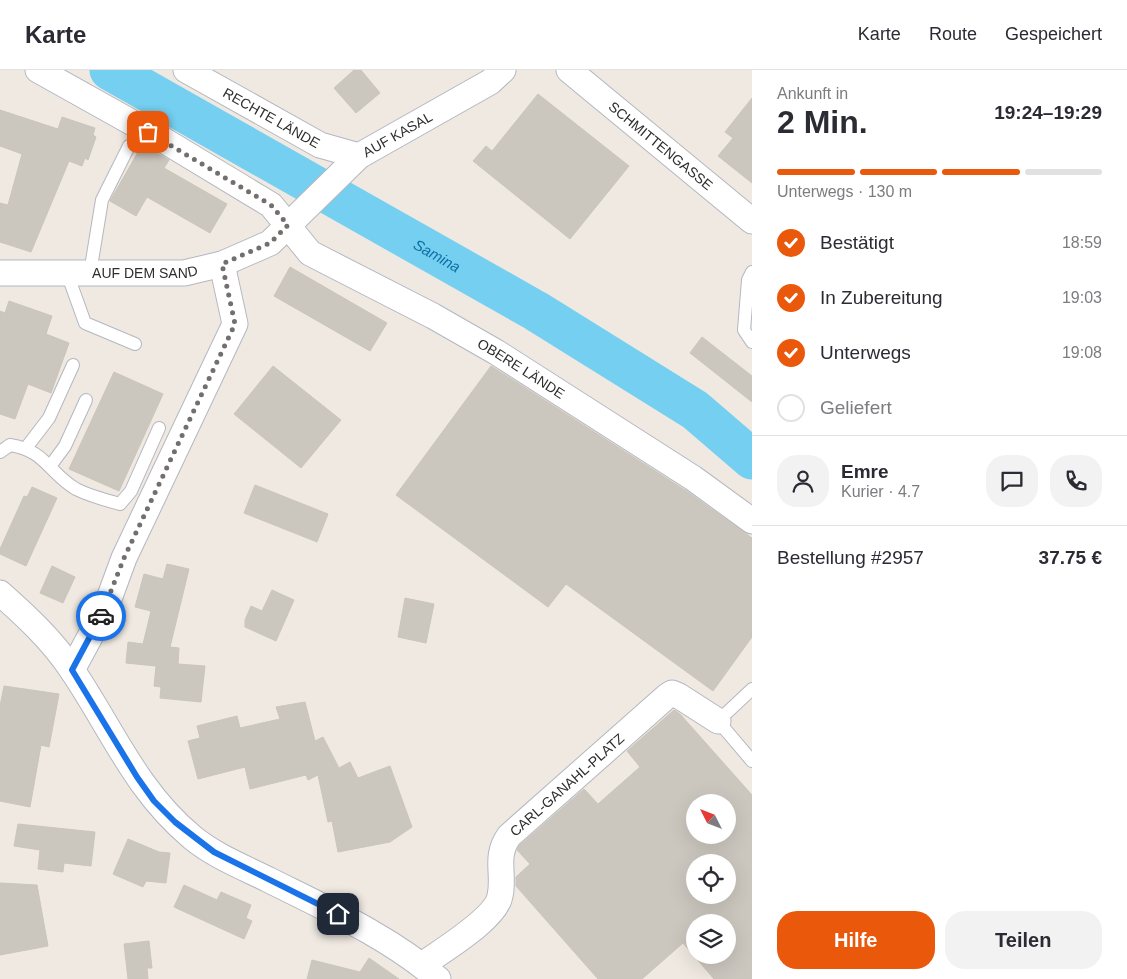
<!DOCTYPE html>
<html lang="de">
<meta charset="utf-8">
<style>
:root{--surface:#fff;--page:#f2f2f3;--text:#2b2b33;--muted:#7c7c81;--line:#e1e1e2;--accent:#ea580c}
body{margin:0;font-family:Helvetica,sans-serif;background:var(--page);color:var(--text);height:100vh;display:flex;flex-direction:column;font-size:19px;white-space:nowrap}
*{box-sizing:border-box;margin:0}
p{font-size:16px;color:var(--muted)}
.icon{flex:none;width:28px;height:28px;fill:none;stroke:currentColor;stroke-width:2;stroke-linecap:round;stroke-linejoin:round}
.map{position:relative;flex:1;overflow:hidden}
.details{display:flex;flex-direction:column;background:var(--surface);width:375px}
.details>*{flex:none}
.needle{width:32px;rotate:312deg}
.controls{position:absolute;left:686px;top:724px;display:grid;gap:10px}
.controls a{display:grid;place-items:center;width:50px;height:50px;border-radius:50%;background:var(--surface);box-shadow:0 5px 20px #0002;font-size:25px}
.pin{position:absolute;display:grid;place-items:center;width:42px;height:42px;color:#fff;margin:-21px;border-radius:10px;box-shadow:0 2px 8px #0006}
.courier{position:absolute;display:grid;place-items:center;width:50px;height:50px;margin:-25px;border:4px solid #1a73e8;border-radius:50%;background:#fff;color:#222;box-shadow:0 1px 6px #0007}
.overview em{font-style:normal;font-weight:700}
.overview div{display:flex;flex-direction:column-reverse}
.overview{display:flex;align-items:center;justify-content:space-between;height:85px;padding:0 25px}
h1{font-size:32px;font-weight:700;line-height:38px}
.bar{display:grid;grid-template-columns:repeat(4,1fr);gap:8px 5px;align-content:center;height:60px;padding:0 25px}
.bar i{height:6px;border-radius:4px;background:var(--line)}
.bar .on{background:var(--accent)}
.bar p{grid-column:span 4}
.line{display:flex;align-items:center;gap:12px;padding:0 25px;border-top:1px solid var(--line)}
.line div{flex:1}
.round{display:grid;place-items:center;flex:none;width:52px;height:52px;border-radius:20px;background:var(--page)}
ol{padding:0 25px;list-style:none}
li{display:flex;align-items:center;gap:15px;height:55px}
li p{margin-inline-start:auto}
li .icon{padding:5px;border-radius:50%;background:var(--accent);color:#fff;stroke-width:4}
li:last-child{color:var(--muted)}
li i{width:28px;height:28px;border:2px solid var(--line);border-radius:50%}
.button{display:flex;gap:10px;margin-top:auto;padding:10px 25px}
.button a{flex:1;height:58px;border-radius:20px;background:var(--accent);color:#fff;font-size:20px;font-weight:700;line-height:58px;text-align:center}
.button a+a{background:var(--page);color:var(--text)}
header{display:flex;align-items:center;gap:30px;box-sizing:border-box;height:70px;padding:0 25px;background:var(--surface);border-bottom:1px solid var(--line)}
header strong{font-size:24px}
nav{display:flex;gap:28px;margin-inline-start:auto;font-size:18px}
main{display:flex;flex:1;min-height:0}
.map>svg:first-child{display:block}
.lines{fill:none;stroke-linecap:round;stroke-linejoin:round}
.river{stroke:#75cff0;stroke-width:41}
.building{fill:#cbc7bf;stroke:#cbc5ba;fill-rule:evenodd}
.service-casing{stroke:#b4b7c1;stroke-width:14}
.minor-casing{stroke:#b4b7c1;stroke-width:27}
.service{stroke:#fff;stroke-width:12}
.minor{stroke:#fff;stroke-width:25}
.done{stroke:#726f6d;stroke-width:5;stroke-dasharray:0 9}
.route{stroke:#1a73e8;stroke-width:6}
.labels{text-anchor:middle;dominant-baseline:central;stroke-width:4.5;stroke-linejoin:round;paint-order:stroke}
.street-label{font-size:14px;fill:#2e2e2e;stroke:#fff}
.water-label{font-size:15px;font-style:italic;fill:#0d6fa3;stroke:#fff}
</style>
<header>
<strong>Karte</strong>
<nav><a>Karte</a><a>Route</a><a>Gespeichert</a></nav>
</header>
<main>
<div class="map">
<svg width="752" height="909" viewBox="0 0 752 909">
<rect width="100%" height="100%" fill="#efe9e1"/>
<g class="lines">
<!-- river -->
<path class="river" id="s1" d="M110,0L536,241L695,340L752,389"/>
</g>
<!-- building -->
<g class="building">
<polygon points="354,0 361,0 380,23 356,43 334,18"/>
<polygon points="538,24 629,96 570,169 473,91 486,76 492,81"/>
<polygon points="752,28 752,113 718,86 733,68 725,62"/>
<polygon points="0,40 58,59 62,47 95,58 93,65 96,67 88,90 85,88 82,96 69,91 31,182 0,172 0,133 8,135 22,84 0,76"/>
<polygon points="142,75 169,90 164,98 227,134 210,163 147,127 136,146 110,131"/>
<polygon points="290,197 387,253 370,281 274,226"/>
<polygon points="9,231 52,246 46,264 69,273 51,323 28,314 15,349 0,344 0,241 5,243"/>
<polygon points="702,267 752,306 752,332 690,283"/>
<polygon points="273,296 341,350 301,398 234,344"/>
<polygon points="491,296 685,420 752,468 752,567 713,621 566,514 548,537 396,425"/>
<polygon points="114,302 163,324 119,421 69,399"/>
<polygon points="255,415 328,444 317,472 244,443"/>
<polygon points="32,417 57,428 26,496 0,484 0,479 24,426 27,427"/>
<polygon points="167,494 189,499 170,577 179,578 178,594 205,596 201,632 160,628 161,617 154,616 156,596 126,593 128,572 143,574 151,541 135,537 144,504 163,509"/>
<polygon points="52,496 75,507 63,533 40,523"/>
<polygon points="272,520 294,530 276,571 245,557 245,550 251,536 262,541"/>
<polygon points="405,528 434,534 426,573 398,567"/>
<polygon points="4,616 59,624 49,677 41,675 30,737 0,731 0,636"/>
<polygon points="305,632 315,671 323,667 339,698 350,692 358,708 390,696 412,757 390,772 338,782 332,751 328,752 318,705 308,710 306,705 250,719 245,697 198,709 188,671 200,668 197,656 237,646 240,658 280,649 276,637"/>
<path d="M674,640L680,644L752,725V909H714L683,873L642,909H598L516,816V807L530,794L517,780L520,775L584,719L598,734L640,697L627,681ZM695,732H728V765H695ZM695,792H728V825H695ZM695,852H728V885H695Z"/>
<polygon points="18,754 95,762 91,796 64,793 63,802 38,799 40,780 14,776"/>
<polygon points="128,769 159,782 170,783 166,813 146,811 143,817 113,804"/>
<polygon points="0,813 37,815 48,876 0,885"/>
<polygon points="184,815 217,830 221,822 251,835 246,848 252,851 244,869 174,837"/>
<polygon points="149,871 152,898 147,898 148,909 128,909 124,874"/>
<polygon points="369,888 399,909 307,909 312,890 360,902"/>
</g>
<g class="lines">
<defs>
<g id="service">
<polyline points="752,202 748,210 744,260 752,272"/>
<polyline points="67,203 85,253 135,274"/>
<polyline points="90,203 102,130 129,76"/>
<polyline points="26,378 49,348 73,295"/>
<path d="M0,382L10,375C45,380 49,403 76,419C90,426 105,430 120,434L131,421L159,358"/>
<polyline points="51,395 65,376 86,330"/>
<polyline points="752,619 718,651 752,691"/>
</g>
<g id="minor">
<path id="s2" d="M38,0L165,71L271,135L310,183L433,246L496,282L693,408L752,451"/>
<path id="s3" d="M186,0L320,75L359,86"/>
<path id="s4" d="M569,0L752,151"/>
<path id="s5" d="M0,203H184L222,194L270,173L359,86L490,12L503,0"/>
<path d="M0,523C26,546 52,570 72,600C112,659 136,721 193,768C215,786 243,797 269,810C325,838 390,867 438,909"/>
<polyline points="72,600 106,537 124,488 235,254 222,194"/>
<path id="s6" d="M422,895C441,881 496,849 500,826C505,804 494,787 509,766L666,627L672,623L679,626L718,651"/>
</g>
</defs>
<!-- service casing -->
<use href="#service" class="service-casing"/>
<!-- minor casing -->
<use href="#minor" class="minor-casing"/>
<!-- service -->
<use href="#service" class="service"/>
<!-- minor -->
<use href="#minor" class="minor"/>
</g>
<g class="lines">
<!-- done -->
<polyline class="done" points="101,546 124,488 235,254 222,194 270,173 288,155 271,135 148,62"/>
<!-- route -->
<polyline class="route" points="101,546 72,600 137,707 154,731 175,752 214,782 338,844"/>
</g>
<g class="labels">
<!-- street labels -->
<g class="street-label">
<text stroke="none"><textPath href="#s3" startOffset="98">RECHTE LÄNDE</textPath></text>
<text stroke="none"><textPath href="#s5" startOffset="444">AUF KASAL</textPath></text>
<text stroke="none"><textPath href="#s4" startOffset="119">SCHMITTENGASSE</textPath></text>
<text stroke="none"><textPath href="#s5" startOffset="145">AUF DEM SAND</textPath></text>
<text stroke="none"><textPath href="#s2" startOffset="572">OBERE LÄNDE</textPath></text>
<text stroke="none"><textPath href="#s6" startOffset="245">CARL-GANAHL-PLATZ</textPath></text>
</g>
<!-- water labels -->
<g class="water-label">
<text stroke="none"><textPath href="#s1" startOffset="376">Samina</textPath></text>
</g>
</g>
</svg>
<div class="controls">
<a><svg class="needle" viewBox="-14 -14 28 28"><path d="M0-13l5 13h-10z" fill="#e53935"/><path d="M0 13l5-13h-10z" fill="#7c7c81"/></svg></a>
<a><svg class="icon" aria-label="locate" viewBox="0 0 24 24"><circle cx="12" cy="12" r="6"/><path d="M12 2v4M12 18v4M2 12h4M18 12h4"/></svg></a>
<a><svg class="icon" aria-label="layers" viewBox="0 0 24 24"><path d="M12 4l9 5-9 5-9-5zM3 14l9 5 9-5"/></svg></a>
</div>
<div class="pin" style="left:148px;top:62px;background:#ea580c"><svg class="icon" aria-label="bag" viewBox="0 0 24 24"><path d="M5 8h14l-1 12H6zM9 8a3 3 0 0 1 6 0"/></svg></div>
<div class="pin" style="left:338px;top:844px;background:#1f2937"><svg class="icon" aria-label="home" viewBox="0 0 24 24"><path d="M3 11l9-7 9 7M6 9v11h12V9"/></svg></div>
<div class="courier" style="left:101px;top:546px"><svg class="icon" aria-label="car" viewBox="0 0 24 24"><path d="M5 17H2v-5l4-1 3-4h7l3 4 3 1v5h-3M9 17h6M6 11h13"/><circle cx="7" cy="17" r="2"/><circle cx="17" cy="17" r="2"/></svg></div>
</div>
<section class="details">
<div class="overview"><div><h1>2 Min.</h1><p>Ankunft in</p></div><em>19:24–19:29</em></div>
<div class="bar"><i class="on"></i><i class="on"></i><i class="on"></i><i></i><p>Unterwegs · 130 m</p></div>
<ol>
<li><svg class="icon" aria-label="check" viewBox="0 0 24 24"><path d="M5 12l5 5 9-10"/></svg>Bestätigt<p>18:59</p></li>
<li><svg class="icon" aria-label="check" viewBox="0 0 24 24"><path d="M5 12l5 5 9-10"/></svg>In Zubereitung<p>19:03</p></li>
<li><svg class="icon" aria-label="check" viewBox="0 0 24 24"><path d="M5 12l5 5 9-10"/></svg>Unterwegs<p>19:08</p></li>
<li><i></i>Geliefert</li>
</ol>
<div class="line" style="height:90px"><a class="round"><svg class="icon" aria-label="person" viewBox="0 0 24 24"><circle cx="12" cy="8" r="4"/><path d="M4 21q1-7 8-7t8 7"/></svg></a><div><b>Emre</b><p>Kurier · 4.7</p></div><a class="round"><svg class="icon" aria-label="chat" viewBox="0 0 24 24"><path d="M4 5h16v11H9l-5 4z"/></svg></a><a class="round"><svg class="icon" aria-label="phone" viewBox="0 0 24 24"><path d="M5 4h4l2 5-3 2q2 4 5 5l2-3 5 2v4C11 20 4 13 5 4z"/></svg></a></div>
<div class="line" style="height:65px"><div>Bestellung #2957</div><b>37.75 €</b></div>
<div class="button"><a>Hilfe</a><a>Teilen</a></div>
</section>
</main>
